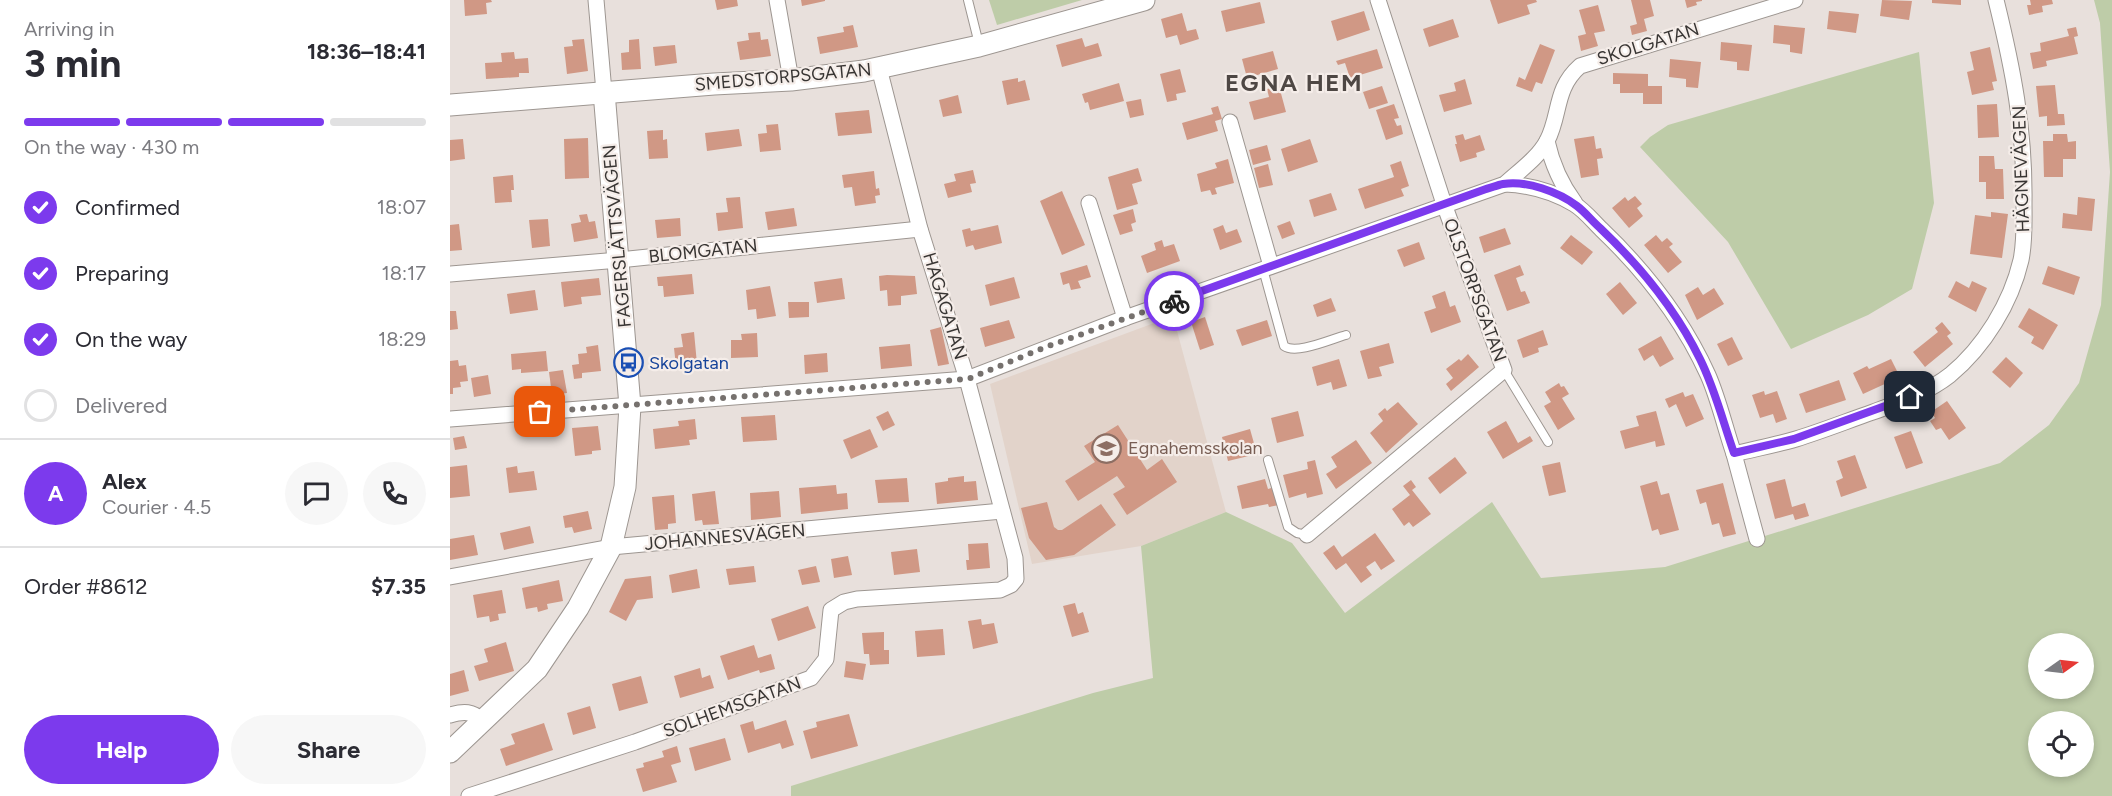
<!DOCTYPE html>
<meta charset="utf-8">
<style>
:root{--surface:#fff;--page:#f7f7f7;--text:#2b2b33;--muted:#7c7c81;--line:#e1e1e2;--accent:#7c3aed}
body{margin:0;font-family:Figtree,sans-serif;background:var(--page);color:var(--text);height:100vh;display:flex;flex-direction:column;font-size:22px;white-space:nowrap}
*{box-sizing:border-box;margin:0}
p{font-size:20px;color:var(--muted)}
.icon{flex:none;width:33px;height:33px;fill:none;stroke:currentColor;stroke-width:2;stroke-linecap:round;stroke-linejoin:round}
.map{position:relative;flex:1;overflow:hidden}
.details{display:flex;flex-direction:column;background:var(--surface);width:450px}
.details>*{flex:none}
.needle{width:39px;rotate:76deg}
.tools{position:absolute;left:1578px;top:633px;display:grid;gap:12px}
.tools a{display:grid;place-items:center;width:66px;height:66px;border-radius:50%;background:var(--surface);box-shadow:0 3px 9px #0003;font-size:30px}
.pin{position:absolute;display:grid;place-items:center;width:51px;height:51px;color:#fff;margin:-26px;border-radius:12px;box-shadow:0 3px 9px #0006}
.courier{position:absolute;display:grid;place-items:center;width:60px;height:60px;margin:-30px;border:4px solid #7c3aed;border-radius:50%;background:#fff;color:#222;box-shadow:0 2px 8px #0007}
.overview em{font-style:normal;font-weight:700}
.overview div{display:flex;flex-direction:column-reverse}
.overview{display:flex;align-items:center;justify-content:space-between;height:102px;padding:0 24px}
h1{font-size:39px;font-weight:700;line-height:45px}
.bar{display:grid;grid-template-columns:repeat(4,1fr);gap:9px 6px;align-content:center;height:72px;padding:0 24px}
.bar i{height:8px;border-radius:4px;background:var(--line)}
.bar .selected{background:var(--accent)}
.bar p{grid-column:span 4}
.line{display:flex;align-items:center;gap:15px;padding:0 24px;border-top:2px solid var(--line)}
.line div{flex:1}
.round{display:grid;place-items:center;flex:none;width:63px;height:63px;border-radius:32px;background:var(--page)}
ol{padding:0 24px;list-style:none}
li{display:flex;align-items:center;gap:18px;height:66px}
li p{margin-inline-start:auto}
li .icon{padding:6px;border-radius:50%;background:var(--accent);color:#fff;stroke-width:4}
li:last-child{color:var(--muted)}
li i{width:33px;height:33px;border:3px solid var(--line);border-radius:50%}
.action{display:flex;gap:12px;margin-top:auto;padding:12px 24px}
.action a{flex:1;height:69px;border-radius:36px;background:var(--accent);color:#fff;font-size:24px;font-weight:700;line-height:69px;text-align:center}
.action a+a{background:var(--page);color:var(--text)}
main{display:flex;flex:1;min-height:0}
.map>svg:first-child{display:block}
.built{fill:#e2d3ca}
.green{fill:#becca8;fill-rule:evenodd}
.building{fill:#d09885}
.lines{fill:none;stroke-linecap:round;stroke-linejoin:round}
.lane-casing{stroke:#9d9691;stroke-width:10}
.street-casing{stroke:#9d9691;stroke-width:17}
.secondary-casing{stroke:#9d9691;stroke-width:23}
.lane{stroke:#fff;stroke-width:8}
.street{stroke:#fff;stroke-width:15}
.secondary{stroke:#fff;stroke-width:21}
.done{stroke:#76716e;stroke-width:6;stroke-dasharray:0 10.8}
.route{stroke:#7c3aed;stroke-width:8}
.labels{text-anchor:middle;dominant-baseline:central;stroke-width:4.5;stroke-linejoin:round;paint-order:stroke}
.street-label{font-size:18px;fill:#383533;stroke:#f5ede9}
.transit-label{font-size:18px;fill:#164399;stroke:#f5ede9;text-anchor:start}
.education-label{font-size:18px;fill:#785e54;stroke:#f5ede9;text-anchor:start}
.district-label{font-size:24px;font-weight:bold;letter-spacing:1.5px;fill:#4e4744;stroke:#f5ede9}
</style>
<main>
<section class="details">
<div class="overview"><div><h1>3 min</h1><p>Arriving in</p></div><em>18:36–18:41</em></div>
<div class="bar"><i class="selected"></i><i class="selected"></i><i class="selected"></i><i></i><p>On the way · 430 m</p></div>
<ol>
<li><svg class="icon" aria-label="check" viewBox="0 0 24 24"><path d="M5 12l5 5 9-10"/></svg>Confirmed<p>18:07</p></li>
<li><svg class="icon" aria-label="check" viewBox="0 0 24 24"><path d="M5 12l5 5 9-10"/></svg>Preparing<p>18:17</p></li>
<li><svg class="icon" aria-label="check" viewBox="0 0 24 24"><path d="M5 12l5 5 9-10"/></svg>On the way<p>18:29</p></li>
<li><i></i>Delivered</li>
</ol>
<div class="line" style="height:108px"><b class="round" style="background:var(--accent);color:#fff">A</b><div><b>Alex</b><p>Courier · 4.5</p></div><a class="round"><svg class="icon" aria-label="chat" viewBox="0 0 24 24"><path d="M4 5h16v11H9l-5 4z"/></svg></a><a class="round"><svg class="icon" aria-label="phone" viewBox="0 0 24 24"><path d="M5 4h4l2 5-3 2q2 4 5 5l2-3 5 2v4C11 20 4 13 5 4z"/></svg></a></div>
<div class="line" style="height:78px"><div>Order #8612</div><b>$7.35</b></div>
<div class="action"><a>Help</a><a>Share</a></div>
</section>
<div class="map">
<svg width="1662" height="796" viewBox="0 0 1662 796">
<rect width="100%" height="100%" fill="#e8e0dc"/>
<!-- built -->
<polygon class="built" points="723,316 776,512 691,546 582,564 540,384"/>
<!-- green -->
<g class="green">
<polygon points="539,0 632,0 547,25"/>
<path d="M1644,0H1662V796H341V786L643,693L703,678L691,546L776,512L842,543L895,613L1042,502L1091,578L1215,567L1550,463L1599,425L1629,383L1651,305L1660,172L1650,23ZM1588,644H1634V688H1588ZM1588,722H1634V766H1588Z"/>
<polygon points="1469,52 1484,203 1462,289 1418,315 1341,349 1278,242 1190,147 1200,137 1218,125"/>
</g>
<!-- building -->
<g class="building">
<polygon points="14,0 41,0 42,2 36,3 37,14 15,16"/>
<polygon points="265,0 287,0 288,6 267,10"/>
<polygon points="351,0 375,0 375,1 352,6"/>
<polygon points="1040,0 1086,0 1087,2 1077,5 1080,14 1048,24"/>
<polygon points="1181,0 1200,0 1204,16 1194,19 1197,31 1182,35 1180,26 1187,24"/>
<polygon points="1235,0 1252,0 1252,1 1246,2 1247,5 1237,8"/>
<polygon points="1432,0 1462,1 1459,20 1430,16"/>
<polygon points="1482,0 1511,0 1511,5 1482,3"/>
<polygon points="1580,0 1602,0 1603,4 1592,6 1593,12 1579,15 1577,5 1581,5"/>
<polygon points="810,2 815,23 776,32 771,11"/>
<polygon points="1148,5 1155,31 1144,33 1148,46 1131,51 1128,36 1136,34 1129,10"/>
<polygon points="914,11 920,30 887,41 881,21"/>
<polygon points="1379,11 1409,14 1406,33 1377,29"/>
<polygon points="732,13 737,31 746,29 749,39 730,45 727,35 716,38 711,19"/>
<polygon points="1003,19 1009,37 979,47 973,29"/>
<polygon points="403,25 408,47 370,54 367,37 394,32 393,27"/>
<polygon points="1324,25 1355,28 1352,54 1340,52 1340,45 1323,43"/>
<polygon points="1626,27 1628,36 1624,37 1628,54 1596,61 1597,66 1583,69 1580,53 1591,51 1590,43 1619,36 1617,29"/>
<polygon points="310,32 311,40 318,39 321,56 290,60 287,42 299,40 298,33"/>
<polygon points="632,38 635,47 648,43 652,56 612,67 606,45"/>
<polygon points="134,39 138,71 117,74 114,47 123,46 122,40"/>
<polygon points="189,39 191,69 172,70 171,53 179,52 179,40"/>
<polygon points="1271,42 1302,45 1299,71 1287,70 1287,62 1270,60"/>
<polygon points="1090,44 1105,50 1092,84 1086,82 1082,92 1066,86 1069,77 1075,80"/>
<polygon points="225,45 227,63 205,66 203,47"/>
<polygon points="1540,47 1547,81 1542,82 1544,90 1522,95 1517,72 1524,70 1520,52"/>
<polygon points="927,49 933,68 900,78 895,63 888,65 886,61"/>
<polygon points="823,51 828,69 797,78 792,59"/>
<polygon points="64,52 65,59 78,58 79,73 69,73 69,77 36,79 35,63 52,62 51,53"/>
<polygon points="1220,59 1251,62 1248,88 1236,87 1236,79 1219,77"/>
<polygon points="730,69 736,92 726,94 727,100 717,102 710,74"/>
<polygon points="1163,73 1198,74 1198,86 1212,86 1212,104 1193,104 1193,93 1170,93 1170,84 1163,84"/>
<polygon points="568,78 568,82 575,80 580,100 557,105 552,81"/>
<polygon points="1015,79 1022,104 994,112 989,95 1006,91 1004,83"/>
<polygon points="669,83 674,101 640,110 638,102 635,103 632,94"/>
<polygon points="1605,85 1608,114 1614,114 1615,125 1597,126 1597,116 1589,117 1586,86"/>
<polygon points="829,86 836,112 804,120 799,102 819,97 817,89"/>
<polygon points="932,86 938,103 919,109 913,92"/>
<polygon points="508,95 512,113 493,117 489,100"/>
<polygon points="691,99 694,115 680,118 676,102"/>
<polygon points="944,104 949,118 944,119 947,126 951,125 953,134 936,140 926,110"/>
<polygon points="1547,104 1549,137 1528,138 1527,105"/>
<polygon points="768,106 772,119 765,121 768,131 737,140 732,123 763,114 761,108"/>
<polygon points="419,110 422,133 388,136 385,113"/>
<polygon points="328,124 331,150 310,152 308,134 317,133 316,125"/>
<polygon points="289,129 292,146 257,151 255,133"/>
<polygon points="213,130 213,140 217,139 218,158 199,159 197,131"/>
<polygon points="1013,134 1015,140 1030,135 1035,150 1026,153 1027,157 1010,162 1005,144 1007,144 1005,136"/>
<polygon points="1603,134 1617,134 1618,142 1626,141 1626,159 1613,159 1613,177 1594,177 1593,141 1603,141"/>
<polygon points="1144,136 1146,149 1151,148 1153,158 1147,159 1149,175 1131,178 1124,139"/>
<polygon points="138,138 139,178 115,179 114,139"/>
<polygon points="13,139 15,159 0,161 0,140"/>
<polygon points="860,139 868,162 838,172 831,149"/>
<polygon points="817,145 821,160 803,165 799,150"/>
<polygon points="1529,156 1544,156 1545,169 1553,169 1554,199 1536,199 1536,182 1529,182"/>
<polygon points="778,159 784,183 765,188 767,194 762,195 760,190 751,192 747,174 767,168 765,163"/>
<polygon points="951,161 959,186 951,189 954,196 915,209 908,189 944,177 940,165"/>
<polygon points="818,164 823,185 809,188 804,168"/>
<polygon points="688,168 692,181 682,184 688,204 667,210 658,177"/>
<polygon points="523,170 526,183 520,184 522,192 498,198 494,184 506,181 504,174"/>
<polygon points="424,171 426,189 429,188 430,195 425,196 426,203 405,206 402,187 394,188 392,175"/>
<polygon points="63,175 64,190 61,190 62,202 45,203 43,177"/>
<polygon points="612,191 635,245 612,255 590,201"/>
<polygon points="881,193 887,210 864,217 859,200"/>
<polygon points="1185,196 1192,204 1187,208 1193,216 1179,228 1162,208 1175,197 1178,201"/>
<polygon points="290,197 293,228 268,231 266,213 278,212 276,198"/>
<polygon points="1628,197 1645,199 1642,231 1612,228 1613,213 1627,215"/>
<polygon points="344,208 347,226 318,230 315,212"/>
<polygon points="683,209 686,222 681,224 683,231 670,235 663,215"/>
<polygon points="1541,212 1558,214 1552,258 1520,254 1525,215 1541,217"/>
<polygon points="137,214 139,222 145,221 148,238 124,242 121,224 131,222 129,215"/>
<polygon points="230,218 231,236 207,238 205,220"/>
<polygon points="98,219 100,246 82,248 79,220"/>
<polygon points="840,221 845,234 832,239 827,226"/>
<polygon points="9,224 12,250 0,251 0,225"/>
<polygon points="548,225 552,243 525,250 523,245 516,247 512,230 520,228 521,231"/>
<polygon points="773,225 776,233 787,229 792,242 770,250 763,229"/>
<polygon points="1055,228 1061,244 1034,253 1029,237"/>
<polygon points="1121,235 1143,252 1132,265 1110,248"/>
<polygon points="1206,235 1212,242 1217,238 1223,244 1219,247 1232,262 1218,273 1194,245"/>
<polygon points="712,240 714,247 724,244 730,261 697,273 691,256 706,250 704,243"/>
<polygon points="969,242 975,259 954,267 947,250"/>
<polygon points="637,265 641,277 628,281 631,288 621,290 619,283 613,285 610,273"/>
<polygon points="1070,265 1074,275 1066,278 1071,292 1075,291 1080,303 1057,311 1044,275"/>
<polygon points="1598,266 1630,277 1624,295 1592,284"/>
<polygon points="242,274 244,294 214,297 213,286 208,286 207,277"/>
<polygon points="437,275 465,276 467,294 451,296 451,305 438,306 437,290 430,291 429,276"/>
<polygon points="564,277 570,298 540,306 535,285"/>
<polygon points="149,278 151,295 131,297 132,304 114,307 111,282"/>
<polygon points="392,278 395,299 367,303 364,282"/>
<polygon points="1506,281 1519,288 1522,281 1537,288 1526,312 1498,297"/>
<polygon points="1170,282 1187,303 1173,315 1156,294"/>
<polygon points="320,286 326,316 307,319 306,309 298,310 296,290"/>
<polygon points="1248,287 1253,295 1264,288 1274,304 1247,320 1235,295"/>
<polygon points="85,290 88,310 60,314 57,294"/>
<polygon points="995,291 1000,307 1005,305 1011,322 981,333 974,312 986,308 982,296"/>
<polygon points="881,298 886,311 867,317 863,305"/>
<polygon points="338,302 359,302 359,317 339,318"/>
<polygon points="1579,308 1608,325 1593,350 1581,343 1584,337 1568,327"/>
<polygon points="0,311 6,311 8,329 0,330"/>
<polygon points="755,317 764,345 750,350 741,322"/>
<polygon points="559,320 565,338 535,347 530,328"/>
<polygon points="817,320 822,336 792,346 786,330"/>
<polygon points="1492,322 1501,333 1497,336 1503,344 1475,367 1463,352 1488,332 1485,328"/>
<polygon points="491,327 499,364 488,366 480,330"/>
<polygon points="1093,330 1098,345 1088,348 1089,352 1073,358 1067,340"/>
<polygon points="244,332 247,364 226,366 224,348 233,347 231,334"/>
<polygon points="307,333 308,357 281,358 281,340 292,340 291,334"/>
<polygon points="1211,336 1224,359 1210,367 1203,355 1194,361 1188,349"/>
<polygon points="1282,337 1293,359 1278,366 1267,344"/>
<polygon points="939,343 944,363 929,367 932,376 918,379 910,351"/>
<polygon points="460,344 462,366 431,369 429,347"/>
<polygon points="148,345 151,371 132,373 132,378 124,379 122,365 129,364 128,354 137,353 136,347"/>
<polygon points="96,351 98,371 71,373 71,369 62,370 61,354"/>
<polygon points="377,353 378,372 355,374 354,355"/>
<polygon points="1018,354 1029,367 1001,391 996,384 1003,378 996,369 1009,359 1011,361"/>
<polygon points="1556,357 1573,373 1560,388 1542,372"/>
<polygon points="889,359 897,386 883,390 881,382 867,386 862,367"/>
<polygon points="1441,359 1450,377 1413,394 1403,373 1417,366 1419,369"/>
<polygon points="8,360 9,366 16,365 18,381 10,382 11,387 3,388 3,394 0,394 0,361"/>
<polygon points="113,370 117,393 102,395 99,372"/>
<polygon points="38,375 41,394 24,397 21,378"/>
<polygon points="1389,380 1396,400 1356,413 1349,394"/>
<polygon points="1109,383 1111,387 1114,386 1119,394 1112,398 1125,419 1108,430 1094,406 1101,402 1095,392"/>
<polygon points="1314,391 1315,395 1327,391 1337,419 1326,423 1323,414 1310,418 1302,395"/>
<polygon points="1233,392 1235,397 1243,394 1254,419 1236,427 1226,404 1219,408 1215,399"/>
<polygon points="1497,401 1516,428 1499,440 1491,428 1486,430 1480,421 1485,418 1481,412"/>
<polygon points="948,402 968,424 936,453 920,433 933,421 928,414 935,408 937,411"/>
<polygon points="438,411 445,425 433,431 426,417"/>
<polygon points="848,411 854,436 827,443 821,418"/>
<polygon points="1206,411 1215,445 1206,447 1205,441 1175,449 1170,431 1189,426 1186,416"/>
<polygon points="325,415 327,440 293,442 291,417"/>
<polygon points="245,419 247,439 239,440 240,445 205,449 203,429 229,426 228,421"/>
<polygon points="1056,421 1068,443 1080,436 1083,441 1053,459 1037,432"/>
<polygon points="668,425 697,470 712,459 727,482 677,515 663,494 675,487 667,476 628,501 615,481 645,462 634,446"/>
<polygon points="148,426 151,450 142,451 142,454 125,456 122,428"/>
<polygon points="420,429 428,447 401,459 393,440"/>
<polygon points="800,429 807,454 778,461 772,437"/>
<polygon points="1461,431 1473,463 1456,469 1444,437"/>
<polygon points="14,436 17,448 5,450 3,438"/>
<polygon points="906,440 922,463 886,489 876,474 887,467 881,457"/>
<polygon points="1405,455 1417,488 1391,497 1386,481 1393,478 1387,461"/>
<polygon points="1005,457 1017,473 990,494 978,478"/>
<polygon points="865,460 873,494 857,498 856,493 839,498 833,475 858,469 857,462"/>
<polygon points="1110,462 1116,492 1099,496 1092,466"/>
<polygon points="17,465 20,496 0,498 0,467"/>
<polygon points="67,466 68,473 84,471 87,490 59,493 56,468"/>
<polygon points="514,476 514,482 526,481 528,500 487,504 485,483 498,481 498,478"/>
<polygon points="457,478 459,502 428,503 425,480"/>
<polygon points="815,479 818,489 825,487 829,505 819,507 818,504 792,509 787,486"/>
<polygon points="1335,479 1342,507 1355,503 1359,516 1345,520 1343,514 1325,519 1316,484"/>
<polygon points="961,480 966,487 962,490 981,514 963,527 959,522 954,526 942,509 960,495 953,486"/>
<polygon points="1207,481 1211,495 1219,493 1229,530 1210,535 1208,529 1202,531 1190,486"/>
<polygon points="1273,483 1286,534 1273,537 1269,523 1262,525 1256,502 1250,504 1246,490"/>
<polygon points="386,485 387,494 397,493 398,509 351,514 349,488"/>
<polygon points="265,491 269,524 253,525 252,520 245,521 242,494"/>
<polygon points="329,491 331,517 301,520 300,493"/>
<polygon points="224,495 226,523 218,524 218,529 205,530 202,497"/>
<polygon points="597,502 604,527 608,530 612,530 651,504 666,525 624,555 596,560 579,538 571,508"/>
<polygon points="138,511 142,529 124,533 122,527 115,528 113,516"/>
<polygon points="80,526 84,543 54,550 50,533"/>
<polygon points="925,533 945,561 931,570 925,561 916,567 922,575 911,583 896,563 886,570 873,553 884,545 892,557"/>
<polygon points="24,535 28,555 0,560 0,539"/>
<polygon points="538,543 540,568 517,570 516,560 519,560 518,544"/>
<polygon points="467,549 470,572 444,575 441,552"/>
<polygon points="398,556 402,575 384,578 381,559"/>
<polygon points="304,566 306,582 279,585 276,569"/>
<polygon points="366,566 370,582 352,585 348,570"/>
<polygon points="247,569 250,588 222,593 219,575"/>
<polygon points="201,576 203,598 187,600 176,621 159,612 175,579"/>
<polygon points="109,580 113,601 97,604 98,609 88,612 87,607 76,609 72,588"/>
<polygon points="52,590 56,613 48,614 49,620 40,622 39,616 27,618 23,595"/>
<polygon points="625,603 628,614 633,612 639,632 622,637 613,606"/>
<polygon points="358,606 366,628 328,641 321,619"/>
<polygon points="531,619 532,625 544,623 548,643 523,649 518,621"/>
<polygon points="493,629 495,655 467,657 465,631"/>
<polygon points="434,632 434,650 439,650 439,664 420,665 419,654 414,654 412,633"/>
<polygon points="56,642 64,671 29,681 24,666 38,662 34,649"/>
<polygon points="304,645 308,658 321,654 325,669 310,673 309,670 278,680 270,656"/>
<polygon points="396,661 416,664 413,680 394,677"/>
<polygon points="250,668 252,678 260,675 264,688 230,698 224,676"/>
<polygon points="14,670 19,691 0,696 0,674"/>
<polygon points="191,676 198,703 169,711 162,684"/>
<polygon points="140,706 146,728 123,735 117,713"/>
<polygon points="399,714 408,746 361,759 353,731 367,727 366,722"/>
<polygon points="336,720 344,745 332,749 330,743 298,753 290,725 303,721 305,730"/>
<polygon points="94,723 103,750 56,766 50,749 65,744 61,734"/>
<polygon points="275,738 281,760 245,771 239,748"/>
<polygon points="227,746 231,762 221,765 227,782 193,792 186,769 194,767 193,763 214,757 212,751"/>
</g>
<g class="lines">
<defs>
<g id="lane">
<polyline points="518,0 529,44"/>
<path d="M813,269L834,346C846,355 881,339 896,335"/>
<polyline points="1054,370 1098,442"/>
<polyline points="818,460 838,527 847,533 857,535"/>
</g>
<g id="street">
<polyline points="146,0 154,92"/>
<polyline points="327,0 341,80"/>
<polyline points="780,122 821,266"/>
<path d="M1097,141C1102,164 1111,184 1125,203"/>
<path d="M1055,184C1079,185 1102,191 1124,204C1134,210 1142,220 1151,229C1194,270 1233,320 1258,375C1269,400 1275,428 1284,454C1304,449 1325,445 1346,439C1372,431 1397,421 1423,412C1450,402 1477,393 1500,375C1534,347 1561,303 1571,260C1575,241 1574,221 1574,202C1575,130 1563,69 1546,0"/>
<polyline points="639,203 675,318"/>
<polyline points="0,274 169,260 470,229"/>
<path d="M0,419L517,379L675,318L1055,184C1069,171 1088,158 1097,141C1111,114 1104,89 1130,66L1345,0"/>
<polyline points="1284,454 1307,539"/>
<polyline points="857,535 1054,370 994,204 928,0"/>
<polyline points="0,577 161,547 552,511"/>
<path d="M0,715C14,711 22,711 33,721"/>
<polyline points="19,796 185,742 361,678 376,659 381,610 394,602 407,599 550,590 561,585 566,579 565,558 517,379 470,229 429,68"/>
</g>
<g id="secondary">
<polyline points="0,105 264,84 341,80 414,71 529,46 694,0"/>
<polyline points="0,752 87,669 128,608 161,547 175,487 180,406 154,92"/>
</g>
</defs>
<!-- lane casing -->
<use href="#lane" class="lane-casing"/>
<!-- street casing -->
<use href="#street" class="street-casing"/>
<!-- secondary casing -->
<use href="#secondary" class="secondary-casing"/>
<!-- lane -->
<use href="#lane" class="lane"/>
<!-- street -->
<use href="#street" class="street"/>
<!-- secondary -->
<use href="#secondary" class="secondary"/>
</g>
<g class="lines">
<!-- done -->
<polyline class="done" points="90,412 518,379 596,347 724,301"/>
<!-- route -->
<path class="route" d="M724,301L1036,189C1041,188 1047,185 1053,184C1076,180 1109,192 1127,206C1135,212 1142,221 1150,228C1189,265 1226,310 1250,359C1265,389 1273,422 1284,453L1344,439L1460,397"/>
</g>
<!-- icons -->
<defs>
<symbol id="bus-ring" viewBox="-11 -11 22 22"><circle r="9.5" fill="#f5ede9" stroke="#1a4fb4" stroke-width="1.5"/><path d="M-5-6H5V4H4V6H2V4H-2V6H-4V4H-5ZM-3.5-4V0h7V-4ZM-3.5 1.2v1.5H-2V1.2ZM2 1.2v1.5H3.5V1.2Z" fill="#1a4fb4"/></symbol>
<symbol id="school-ring" viewBox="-11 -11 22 22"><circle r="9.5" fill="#f5ede9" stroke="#8d6e63" stroke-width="1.5"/><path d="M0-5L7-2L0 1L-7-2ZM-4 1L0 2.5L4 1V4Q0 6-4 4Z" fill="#8d6e63"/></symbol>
</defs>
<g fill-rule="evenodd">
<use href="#bus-ring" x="162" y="346" width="33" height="33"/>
<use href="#school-ring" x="640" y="432" width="33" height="33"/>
</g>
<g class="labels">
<!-- street labels -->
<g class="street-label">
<text transform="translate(1198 44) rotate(-17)">SKOLGATAN</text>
<text transform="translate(333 77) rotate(-5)">SMEDSTORPSGATAN</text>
<text transform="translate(1571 169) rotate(-92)">HÄGNEVÄGEN</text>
<text transform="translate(167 236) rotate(-95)">FAGERSLÄTTSVÄGEN</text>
<text transform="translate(253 251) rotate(-6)">BLOMGATAN</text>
<text transform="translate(1025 290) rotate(70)">OLSTORPSGATAN</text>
<text transform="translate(495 306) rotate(73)">HAGAGATAN</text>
<text transform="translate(275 537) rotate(-5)">JOHANNESVÄGEN</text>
<text transform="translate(282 707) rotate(-20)">SOLHEMSGATAN</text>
</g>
<!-- transit labels -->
<g class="transit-label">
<text x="199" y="363">Skolgatan</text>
</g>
<!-- education labels -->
<g class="education-label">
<text x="678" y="448">Egnahemsskolan</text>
</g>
<!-- district labels -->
<g class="district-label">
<text x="844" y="82">EGNA HEM</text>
</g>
</g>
</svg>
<div class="tools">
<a><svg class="needle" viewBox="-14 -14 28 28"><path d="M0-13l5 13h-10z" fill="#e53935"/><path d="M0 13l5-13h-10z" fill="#7c7c81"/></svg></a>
<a><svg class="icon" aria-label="locate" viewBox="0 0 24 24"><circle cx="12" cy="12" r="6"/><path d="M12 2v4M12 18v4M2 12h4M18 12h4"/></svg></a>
</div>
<div class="pin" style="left:90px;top:412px;background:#ea580c"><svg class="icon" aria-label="bag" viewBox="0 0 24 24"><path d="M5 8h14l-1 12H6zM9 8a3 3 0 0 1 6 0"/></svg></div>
<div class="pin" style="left:1460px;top:397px;background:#1f2937"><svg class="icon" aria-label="home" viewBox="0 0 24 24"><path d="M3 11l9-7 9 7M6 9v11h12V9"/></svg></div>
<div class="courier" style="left:724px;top:301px"><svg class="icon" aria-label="bike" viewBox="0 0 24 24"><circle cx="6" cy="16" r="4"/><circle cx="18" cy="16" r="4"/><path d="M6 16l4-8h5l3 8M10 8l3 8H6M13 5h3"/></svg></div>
</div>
</main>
